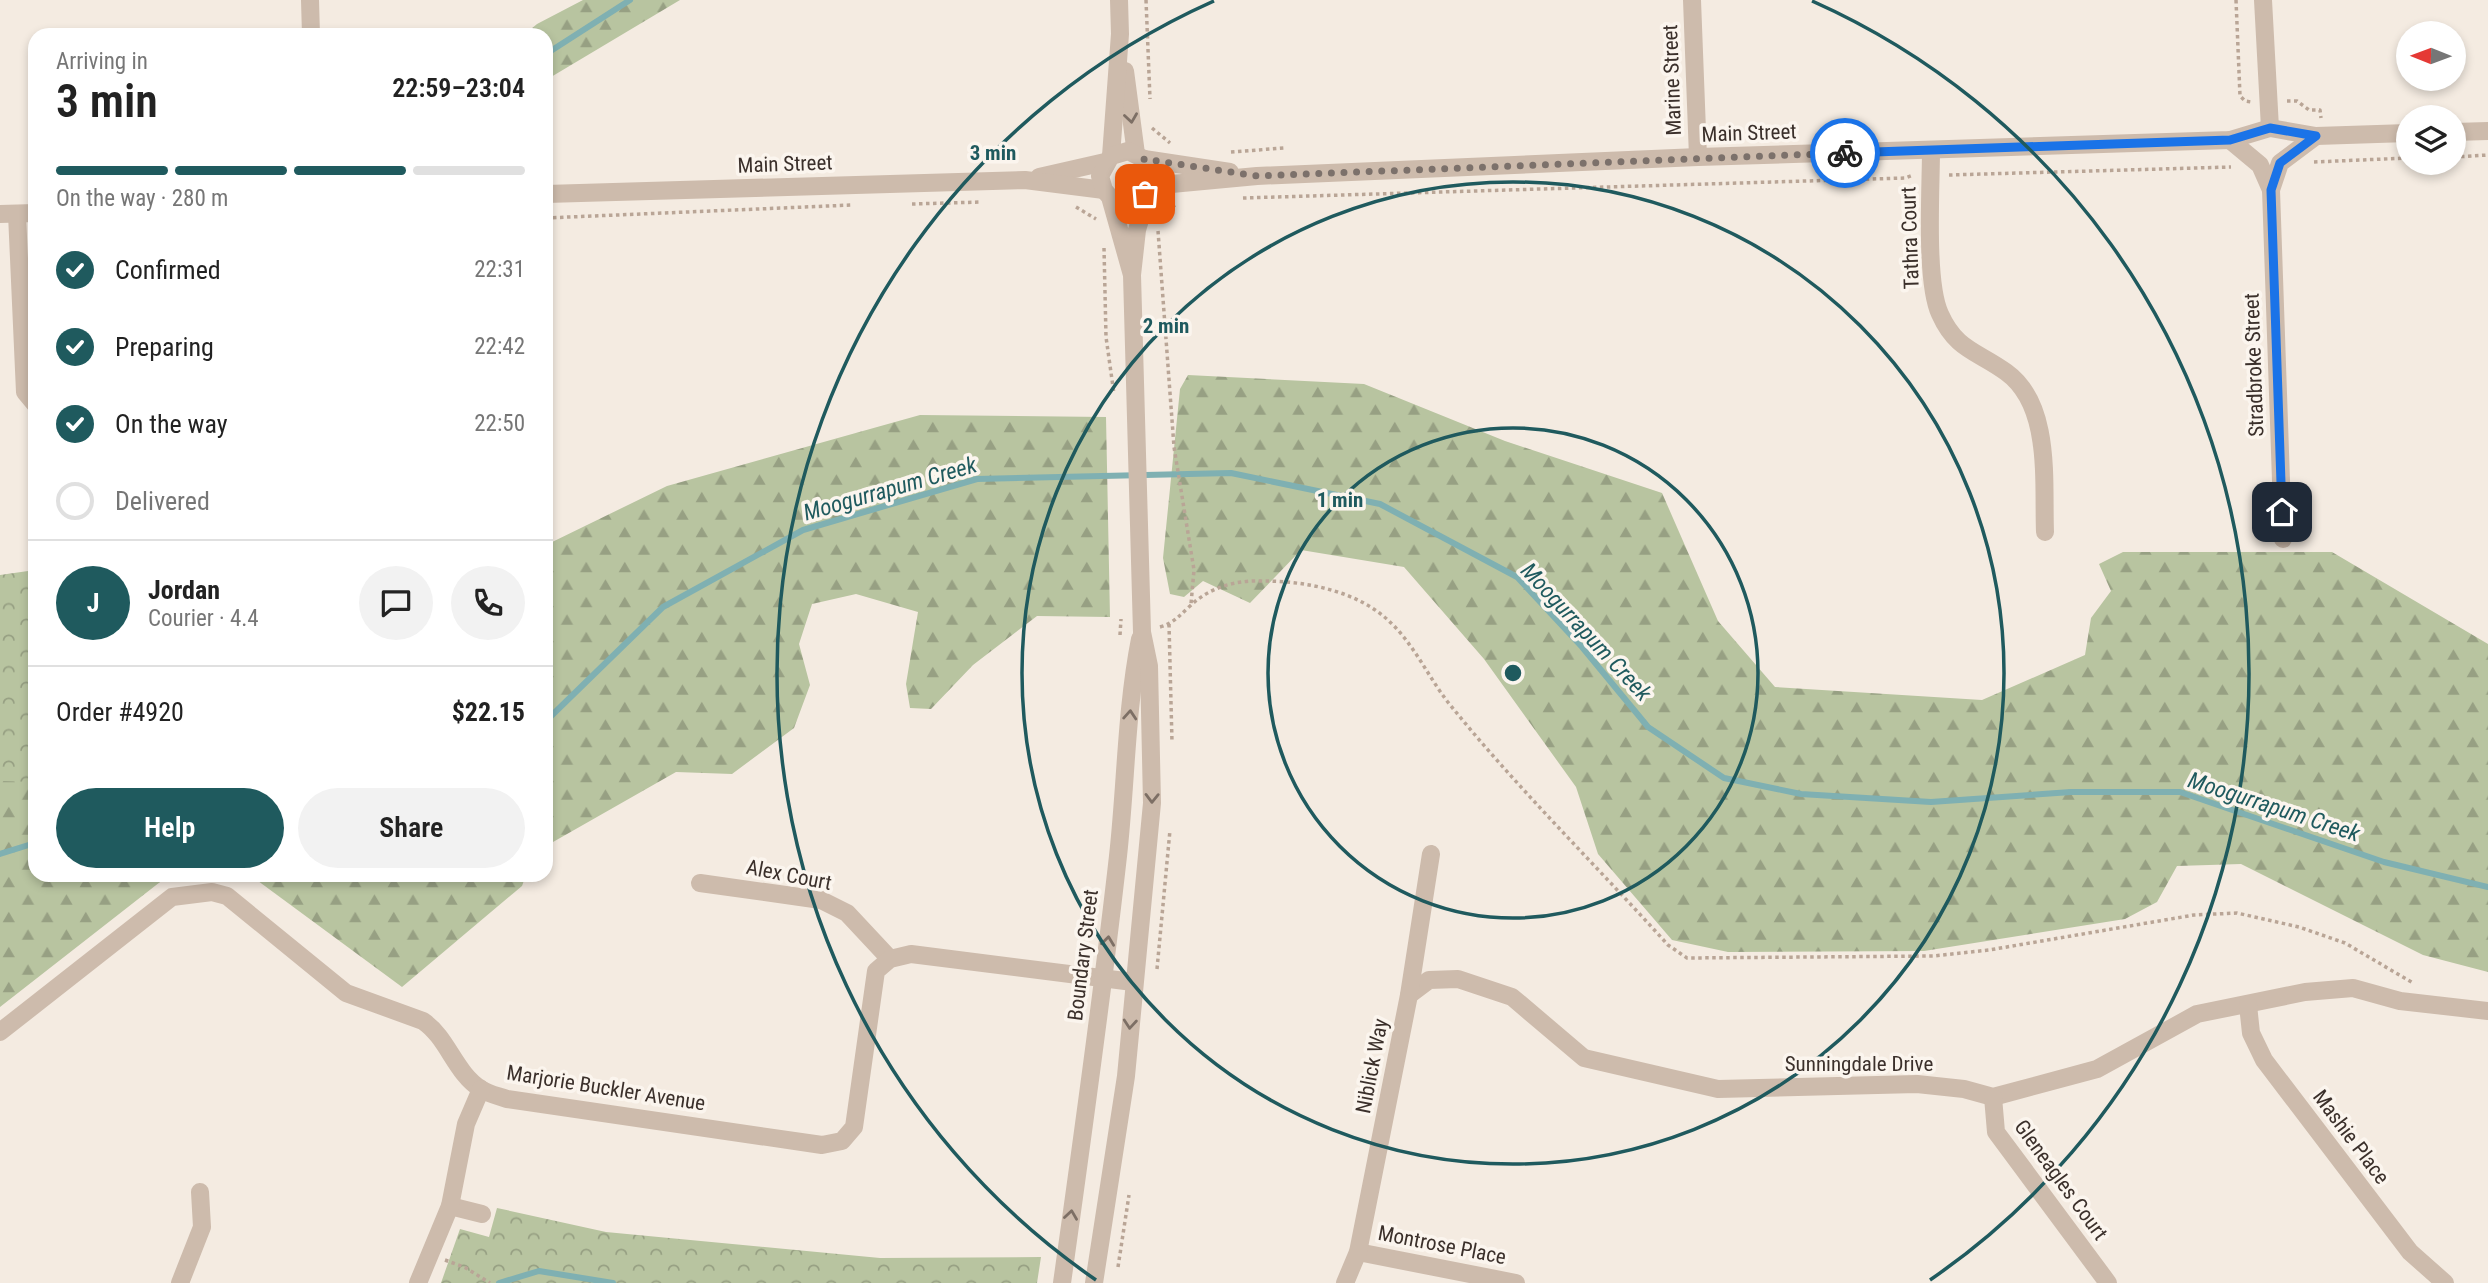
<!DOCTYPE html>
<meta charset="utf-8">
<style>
:root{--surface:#fff;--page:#f2f2f2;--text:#222;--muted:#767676;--line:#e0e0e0;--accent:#1f5a5e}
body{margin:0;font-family:"Roboto Condensed",sans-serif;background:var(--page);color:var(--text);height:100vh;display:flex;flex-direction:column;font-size:26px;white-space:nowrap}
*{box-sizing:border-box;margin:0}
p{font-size:23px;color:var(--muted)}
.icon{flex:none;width:38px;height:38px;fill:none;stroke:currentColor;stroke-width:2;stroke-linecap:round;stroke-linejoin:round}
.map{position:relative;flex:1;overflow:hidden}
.side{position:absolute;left:28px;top:28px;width:525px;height:854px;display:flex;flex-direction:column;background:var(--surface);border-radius:21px;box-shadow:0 4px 10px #0003}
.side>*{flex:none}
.needle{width:46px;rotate:271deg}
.buttons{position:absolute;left:2396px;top:21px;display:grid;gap:14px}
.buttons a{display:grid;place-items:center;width:70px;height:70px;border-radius:50%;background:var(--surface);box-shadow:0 4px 10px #0003;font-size:35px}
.pin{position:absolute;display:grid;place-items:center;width:60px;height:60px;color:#fff;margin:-30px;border-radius:14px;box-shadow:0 4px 10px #0006}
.courier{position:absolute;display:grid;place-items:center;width:70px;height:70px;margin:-35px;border:5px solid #1a73e8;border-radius:50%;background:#fff;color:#222;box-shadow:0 2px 9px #0007}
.headline em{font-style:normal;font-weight:600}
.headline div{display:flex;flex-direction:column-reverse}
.headline{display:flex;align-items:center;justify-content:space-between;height:119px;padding:0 28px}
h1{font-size:46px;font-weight:600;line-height:52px}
.bar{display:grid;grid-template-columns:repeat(4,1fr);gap:10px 7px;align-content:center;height:84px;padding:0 28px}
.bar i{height:9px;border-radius:5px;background:var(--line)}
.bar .selected{background:var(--accent)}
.bar p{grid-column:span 4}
.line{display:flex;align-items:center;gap:18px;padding:0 28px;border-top:2px solid var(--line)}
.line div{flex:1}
.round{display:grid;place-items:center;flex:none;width:74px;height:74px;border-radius:37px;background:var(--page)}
ol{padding:0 28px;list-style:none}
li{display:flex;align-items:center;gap:21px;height:77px}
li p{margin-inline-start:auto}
li .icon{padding:7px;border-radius:50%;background:var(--accent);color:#fff;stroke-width:4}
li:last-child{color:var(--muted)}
li i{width:38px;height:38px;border:4px solid var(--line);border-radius:50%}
.cta{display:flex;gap:14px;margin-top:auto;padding:14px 28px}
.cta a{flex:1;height:80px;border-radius:42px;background:var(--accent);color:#fff;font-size:28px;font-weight:600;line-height:80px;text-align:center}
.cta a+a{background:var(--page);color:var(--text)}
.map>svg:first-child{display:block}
.forest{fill:url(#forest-firs)}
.park{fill:url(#park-crowns)}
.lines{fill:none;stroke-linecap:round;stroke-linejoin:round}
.stream{stroke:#7fb0b2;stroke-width:6}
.path{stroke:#b9a596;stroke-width:3.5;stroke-dasharray:3.5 3.5;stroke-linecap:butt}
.minor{stroke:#cdbbac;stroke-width:18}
.oneway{stroke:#7d6f65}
.done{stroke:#7c716b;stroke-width:7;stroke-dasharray:0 12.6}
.route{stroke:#1a73e8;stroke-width:9}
.ring{fill:none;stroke:#1f5a5e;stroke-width:3.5}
.labels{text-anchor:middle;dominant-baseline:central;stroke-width:7;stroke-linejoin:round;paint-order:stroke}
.street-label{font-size:21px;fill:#3b302b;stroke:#fbf5ee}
.water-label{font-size:23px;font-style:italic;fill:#1f5a5e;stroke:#fbf5ee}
.centre{fill:#1f5a5e;stroke:#fbf5ee;stroke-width:3.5}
.ring-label{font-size:21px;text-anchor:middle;font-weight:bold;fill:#1f5a5e;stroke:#fbf5ee;stroke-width:7;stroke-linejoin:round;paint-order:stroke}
</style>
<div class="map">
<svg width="2488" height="1283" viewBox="0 0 2488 1283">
<defs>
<pattern id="forest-firs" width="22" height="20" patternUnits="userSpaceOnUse" patternTransform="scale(1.75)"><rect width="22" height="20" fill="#b8c4a0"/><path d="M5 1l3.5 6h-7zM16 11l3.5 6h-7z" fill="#97a083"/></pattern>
<pattern id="park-crowns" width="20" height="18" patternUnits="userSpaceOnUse" patternTransform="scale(1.75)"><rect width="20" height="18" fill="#b8c4a0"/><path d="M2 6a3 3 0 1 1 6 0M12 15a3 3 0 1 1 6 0" fill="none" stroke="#97a083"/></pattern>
</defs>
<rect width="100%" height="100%" fill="#f4ebe1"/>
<!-- forest -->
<g class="forest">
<polygon points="583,0 680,0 546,80 546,35 524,35 537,24"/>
<polygon points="1188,375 1364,384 1505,441 1662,493 1718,621 1775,687 1982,700 2085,655 2091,618 2111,591 2099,564 2123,552 2332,552 2488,644 2488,972 2423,955 2241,864 2177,866 2157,902 2125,919 1924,951 1728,952 1672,940 1598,854 1576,787 1484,659 1404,567 1301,550 1250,603 1203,581 1184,597 1170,594 1163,558 1180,389"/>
<polygon points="920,415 1106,417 1110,617 1037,616 973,665 931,709 910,708 906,684 918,612 856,594 812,604 799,644 810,685 794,728 732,774 676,772 546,846 546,545 667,486"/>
<polygon points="35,714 35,875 169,875 0,1007 0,749"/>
<polygon points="250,875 526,875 522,886 402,987"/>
</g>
<!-- park -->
<g class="park">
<polygon points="35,570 35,782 0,781 0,575"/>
<polygon points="497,1208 606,1232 880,1258 1041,1257 1037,1283 441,1283 460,1229 489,1237"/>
</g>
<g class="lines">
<!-- stream -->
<g class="stream">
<polyline points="546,54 630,0"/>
<polyline points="546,721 663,607 803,530 977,479 1231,473 1380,504 1517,577 1582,647 1648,727 1724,778 1801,794 1931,802 2071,792 2180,792 2384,862 2488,887"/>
<polyline points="0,854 35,843"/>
<polyline points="499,1283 539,1271 613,1283"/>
</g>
<!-- path -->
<g class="path">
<polyline points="1146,0 1150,99"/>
<polyline points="2236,0 2240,96 2245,101 2251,102"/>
<polyline points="2287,101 2297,101 2309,110 2320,110 2321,118"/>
<polyline points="1152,128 1170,143"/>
<polyline points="1231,152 1284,148"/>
<polyline points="2454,157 2488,155"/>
<polyline points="2314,162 2408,158"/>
<polyline points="1949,175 2231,167"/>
<polyline points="1243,198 1905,178 1913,175"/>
<polyline points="912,204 981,202"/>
<polyline points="1076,207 1096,219"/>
<polyline points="1162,217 1177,203"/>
<polyline points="546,218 852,205"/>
<polyline points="1158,231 1174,447 1194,570 1191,604"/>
<polyline points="1104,248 1106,337 1114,394"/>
<polyline points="1169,624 1172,742"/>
<path d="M1160,627C1174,623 1180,615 1190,606C1210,587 1236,580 1263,581C1306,581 1359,591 1391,623C1414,645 1428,676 1447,701C1515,786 1595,864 1668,945L1687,958L1933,956L1989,950L2194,915L2237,913L2299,927L2345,943L2413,983"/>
<polyline points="1120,635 1121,619"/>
<polyline points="1078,959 1089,938"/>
<polyline points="1157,969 1170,830"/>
<polyline points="1075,994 1078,1018"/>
<polyline points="445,1260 466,1268 490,1283"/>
<polyline points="1118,1267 1129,1195"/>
</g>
<!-- minor -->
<g class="minor">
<polyline points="310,0 311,35"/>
<polyline points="1692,0 1698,157"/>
<polyline points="2263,0 2270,128"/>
<polyline points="1125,71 1136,154"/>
<polyline points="2454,132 2488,131"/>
<polyline points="2230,140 2260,165 2271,190 2283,539"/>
<path d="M1931,150C1931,188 1925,282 1940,314C1956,350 1977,351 2006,372C2052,405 2043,482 2045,532"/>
<polyline points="1111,156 1120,34 1119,0"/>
<polyline points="1144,159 1230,172"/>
<polyline points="1039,177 1105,162"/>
<polyline points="1150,186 1257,176 1698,157 2230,140 2270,128 2316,136 2408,133"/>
<polyline points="2271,190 2280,163 2316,136"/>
<polyline points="546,194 1025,180 1104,190"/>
<polyline points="0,214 35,213"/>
<polyline points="17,214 25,392 35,404"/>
<polyline points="700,883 821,900 847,913 890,959"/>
<polyline points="1409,995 1429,980 1458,979 1512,997 1584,1058 1718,1089 1917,1084 1964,1089 1993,1097 2097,1069 2197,1014 2305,992 2353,988 2400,1001 2488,1011"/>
<polyline points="2248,1005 2251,1033 2264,1060 2410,1252 2445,1283"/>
<path d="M0,1032L172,897L212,892L227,896L346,993L423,1021C448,1038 455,1073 481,1089C488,1094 499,1096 507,1099L822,1145L842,1141L854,1127L876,971L890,959L911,954L1133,982"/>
<polyline points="1993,1097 1996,1132 2108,1283"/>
<polyline points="450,1206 482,1214"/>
<polyline points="1358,1252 1516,1283"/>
<polyline points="180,1283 202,1227 200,1192"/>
<polyline points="418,1283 450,1206 466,1124 481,1089"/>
<path d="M1062,1283C1082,1141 1102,999 1118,856C1126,784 1126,710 1140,639"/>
<polyline points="1094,1283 1126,1076 1152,803 1149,666 1142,632 1132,275 1137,230 1152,179 1144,159 1128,151 1111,156 1100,176 1104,190 1110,197 1132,275"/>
<polyline points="1345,1283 1358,1252 1409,995 1431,854"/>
</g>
</g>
<!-- one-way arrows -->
<defs><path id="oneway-chevron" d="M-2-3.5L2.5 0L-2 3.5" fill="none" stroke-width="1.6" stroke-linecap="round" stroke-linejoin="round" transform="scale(1.75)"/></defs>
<g class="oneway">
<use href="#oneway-chevron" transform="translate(1131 118) rotate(82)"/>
<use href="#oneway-chevron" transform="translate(1130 715) rotate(-86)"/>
<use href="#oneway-chevron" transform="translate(1152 798) rotate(91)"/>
<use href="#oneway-chevron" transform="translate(1108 941) rotate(-83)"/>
<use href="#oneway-chevron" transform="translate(1130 1024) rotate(95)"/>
<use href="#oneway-chevron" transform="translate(1071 1215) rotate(-82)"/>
</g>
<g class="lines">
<!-- done -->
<polyline class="done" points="1145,194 1152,179 1144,159 1257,176 1845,153"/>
<!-- route -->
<polyline class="route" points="1845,153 2230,140 2270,128 2316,136 2280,163 2271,190 2282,512"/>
</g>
<!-- distance rings -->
<g class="ring">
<circle cx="1513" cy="673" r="245"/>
<circle cx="1513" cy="673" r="491"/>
<path d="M1096 1280A736 736 0 0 1 1214 1M1812 1A736 736 0 0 1 1930 1280"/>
</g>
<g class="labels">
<!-- street labels -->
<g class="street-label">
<text transform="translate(1672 80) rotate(-92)">Marine Street</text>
<text transform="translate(1749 133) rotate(-2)">Main Street</text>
<text transform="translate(785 164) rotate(-2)">Main Street</text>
<text transform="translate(1910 238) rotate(-92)">Tathra Court</text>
<text transform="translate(2254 365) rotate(-92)">Stradbroke Street</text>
<text transform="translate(789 875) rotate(11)">Alex Court</text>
<text transform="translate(1083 955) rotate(-83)">Boundary Street</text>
<text x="1859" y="1064">Sunningdale Drive</text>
<text transform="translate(1372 1066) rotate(-79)">Niblick Way</text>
<text transform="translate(606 1088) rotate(9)">Marjorie Buckler Avenue</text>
<text transform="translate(2351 1137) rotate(53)">Mashie Place</text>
<text transform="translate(2061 1180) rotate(54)">Gleneagles Court</text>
<text transform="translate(1442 1245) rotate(11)">Montrose Place</text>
</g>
<!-- water labels -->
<g class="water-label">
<text transform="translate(890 489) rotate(-16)">Moogurrapum Creek</text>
<text transform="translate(1586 632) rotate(47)">Moogurrapum Creek</text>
<text transform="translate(2274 807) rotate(18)">Moogurrapum Creek</text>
</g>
</g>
<circle cx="1513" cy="673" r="10" class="centre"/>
<g class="ring-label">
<text x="993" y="160">3 min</text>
<text x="1166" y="333">2 min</text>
<text x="1340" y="507">1 min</text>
</g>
</svg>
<div class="buttons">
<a><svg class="needle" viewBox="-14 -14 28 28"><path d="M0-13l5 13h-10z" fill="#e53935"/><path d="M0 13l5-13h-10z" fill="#767676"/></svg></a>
<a><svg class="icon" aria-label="layers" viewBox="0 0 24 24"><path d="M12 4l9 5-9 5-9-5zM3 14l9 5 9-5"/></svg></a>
</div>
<div class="pin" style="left:1145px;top:194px;background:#ea580c"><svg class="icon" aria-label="bag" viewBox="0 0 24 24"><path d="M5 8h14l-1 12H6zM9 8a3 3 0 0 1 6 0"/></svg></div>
<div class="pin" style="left:2282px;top:512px;background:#1f2937"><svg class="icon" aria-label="home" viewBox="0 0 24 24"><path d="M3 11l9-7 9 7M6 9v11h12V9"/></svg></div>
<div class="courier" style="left:1845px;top:153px"><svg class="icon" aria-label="bike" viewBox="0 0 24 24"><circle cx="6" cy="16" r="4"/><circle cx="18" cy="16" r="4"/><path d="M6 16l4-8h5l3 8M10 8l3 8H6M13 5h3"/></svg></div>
<section class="side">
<div class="headline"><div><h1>3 min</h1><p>Arriving in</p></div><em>22:59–23:04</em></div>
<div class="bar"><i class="selected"></i><i class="selected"></i><i class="selected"></i><i></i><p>On the way · 280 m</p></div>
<ol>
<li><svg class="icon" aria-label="check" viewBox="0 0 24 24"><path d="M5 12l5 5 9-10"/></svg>Confirmed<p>22:31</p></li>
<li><svg class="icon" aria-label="check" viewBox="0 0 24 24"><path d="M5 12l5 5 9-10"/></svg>Preparing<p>22:42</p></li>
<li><svg class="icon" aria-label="check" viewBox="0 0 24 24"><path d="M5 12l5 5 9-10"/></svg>On the way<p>22:50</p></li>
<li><i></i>Delivered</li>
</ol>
<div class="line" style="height:126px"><b class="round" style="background:var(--accent);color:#fff">J</b><div><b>Jordan</b><p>Courier · 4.4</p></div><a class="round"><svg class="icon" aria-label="chat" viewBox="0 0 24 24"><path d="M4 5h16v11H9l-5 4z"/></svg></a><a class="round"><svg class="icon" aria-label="phone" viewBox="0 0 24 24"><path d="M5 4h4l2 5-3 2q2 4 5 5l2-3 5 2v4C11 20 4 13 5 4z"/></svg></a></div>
<div class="line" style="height:91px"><div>Order #4920</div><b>$22.15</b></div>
<div class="cta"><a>Help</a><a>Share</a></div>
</section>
</div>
